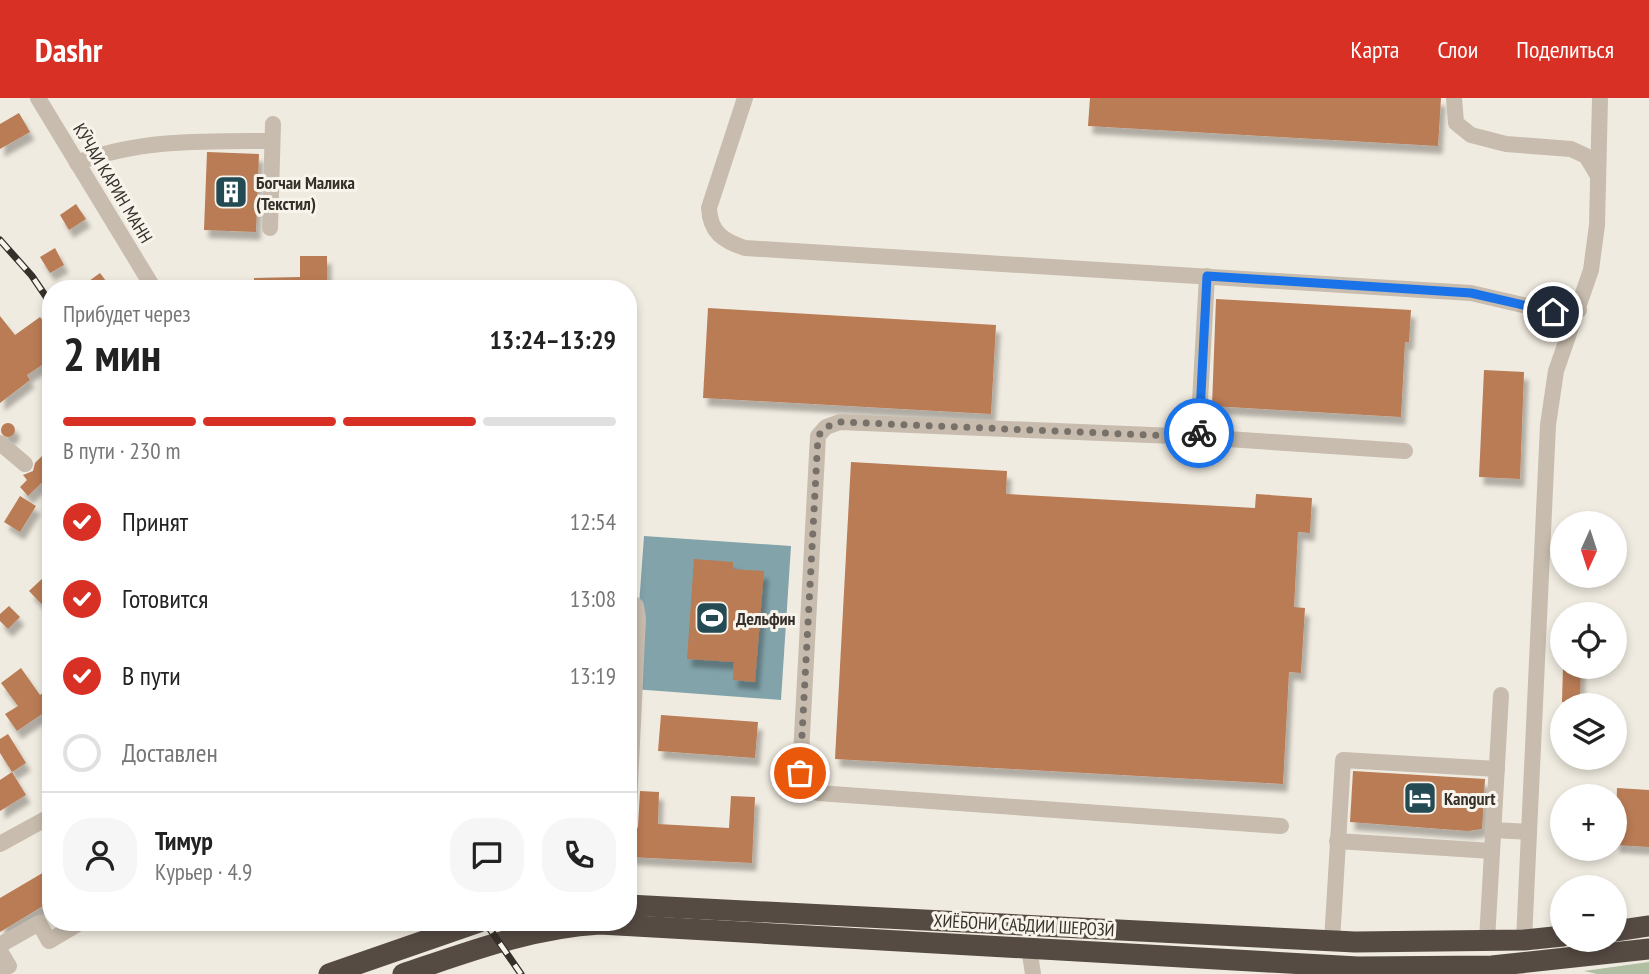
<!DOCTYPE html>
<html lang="ru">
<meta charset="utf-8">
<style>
:root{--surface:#fff;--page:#f6f6f6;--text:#222;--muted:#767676;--line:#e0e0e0;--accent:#d93025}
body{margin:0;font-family:"PT Sans Narrow",sans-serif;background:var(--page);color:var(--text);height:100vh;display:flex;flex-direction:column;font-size:26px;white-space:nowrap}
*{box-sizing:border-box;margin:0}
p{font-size:23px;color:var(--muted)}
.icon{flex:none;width:38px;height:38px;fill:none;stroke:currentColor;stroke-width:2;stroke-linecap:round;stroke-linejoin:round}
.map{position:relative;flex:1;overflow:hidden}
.drawer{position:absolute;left:42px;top:182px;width:595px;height:651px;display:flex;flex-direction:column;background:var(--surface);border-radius:28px;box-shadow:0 4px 10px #0003}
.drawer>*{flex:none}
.needle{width:46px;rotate:183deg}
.controls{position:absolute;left:1550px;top:413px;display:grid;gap:14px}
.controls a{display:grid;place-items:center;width:77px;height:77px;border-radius:50%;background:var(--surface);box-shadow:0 4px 10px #0003;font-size:35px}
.pin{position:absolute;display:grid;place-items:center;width:60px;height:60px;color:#fff;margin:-30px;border:4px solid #fff;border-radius:50%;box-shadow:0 2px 7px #0007}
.courier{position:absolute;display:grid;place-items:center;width:70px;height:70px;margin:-35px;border:5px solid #1a73e8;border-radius:50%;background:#fff;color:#222;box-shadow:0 2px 9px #0007}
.head em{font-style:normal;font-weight:600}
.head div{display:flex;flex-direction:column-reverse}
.head{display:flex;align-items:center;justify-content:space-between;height:119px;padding:0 21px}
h1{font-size:46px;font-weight:600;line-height:52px}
.bar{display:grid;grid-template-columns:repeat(4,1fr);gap:10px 7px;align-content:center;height:84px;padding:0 21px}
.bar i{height:9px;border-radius:5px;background:var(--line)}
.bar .selected{background:var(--accent)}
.bar p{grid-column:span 4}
.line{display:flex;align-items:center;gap:18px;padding:0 21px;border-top:2px solid var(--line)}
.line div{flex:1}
.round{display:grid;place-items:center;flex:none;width:74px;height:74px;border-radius:28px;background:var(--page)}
ol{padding:0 21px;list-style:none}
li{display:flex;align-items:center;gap:21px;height:77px}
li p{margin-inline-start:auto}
li .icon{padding:7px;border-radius:50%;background:var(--accent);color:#fff;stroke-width:4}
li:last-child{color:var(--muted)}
li i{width:38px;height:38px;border:4px solid var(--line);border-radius:50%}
header{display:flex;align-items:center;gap:42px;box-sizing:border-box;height:98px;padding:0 35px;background:var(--accent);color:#fff}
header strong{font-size:33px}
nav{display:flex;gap:38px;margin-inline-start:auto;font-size:24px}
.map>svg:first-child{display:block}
.green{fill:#b0bea1}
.water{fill:#82a3aa}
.building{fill:#b97b55;filter:url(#shadow)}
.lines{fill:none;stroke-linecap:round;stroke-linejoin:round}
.minor{stroke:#c7bcad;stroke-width:16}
.highway{stroke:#564b43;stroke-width:21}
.rail-casing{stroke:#36302a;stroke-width:7}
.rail{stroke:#f8f4ec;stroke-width:4.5;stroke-dasharray:13;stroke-linecap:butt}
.done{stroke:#77716a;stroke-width:7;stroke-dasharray:0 12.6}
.route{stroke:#1a73e8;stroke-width:9}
.labels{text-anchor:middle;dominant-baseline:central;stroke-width:6;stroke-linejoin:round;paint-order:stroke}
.poi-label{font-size:18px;font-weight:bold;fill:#36302a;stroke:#f8f4ec;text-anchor:start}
.street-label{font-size:18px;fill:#36302a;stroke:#f8f4ec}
</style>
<header>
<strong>Dashr</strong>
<nav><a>Карта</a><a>Слои</a><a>Поделиться</a></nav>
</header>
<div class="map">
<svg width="1649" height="876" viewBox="0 0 1649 876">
<defs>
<filter id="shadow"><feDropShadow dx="4.5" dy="8" stdDeviation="2" flood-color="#0004"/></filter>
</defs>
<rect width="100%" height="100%" fill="#f0ebe0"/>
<!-- green -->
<polygon class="green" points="1649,864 1649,876 1597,876 1584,873"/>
<!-- water -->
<polygon class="water" points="644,438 791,448 781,602 633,591"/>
<!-- building -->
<g class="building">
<polygon points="1090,0 1441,0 1438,48 1088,28"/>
<polygon points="19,15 30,34 0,51 0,26"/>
<polygon points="207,54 259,56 256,134 204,132"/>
<polygon points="76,106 86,121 69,132 60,117"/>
<polygon points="55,150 64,167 50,175 40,159"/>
<polygon points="300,158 327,158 327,191 254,191 254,180 300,179"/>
<polygon points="100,175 112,191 78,191"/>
<polygon points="1216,201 1411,212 1409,244 1405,244 1401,319 1212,308"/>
<polygon points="708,210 996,227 991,316 703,300"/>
<polygon points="0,218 15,237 40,219 51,233 51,261 27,277 30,282 0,305"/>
<polygon points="1484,272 1524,274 1520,381 1479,379"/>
<circle cx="8" cy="332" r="7"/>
<polygon points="51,349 51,376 28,398 20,389 27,382 23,377 33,373 35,365"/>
<polygon points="851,364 1007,373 1006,396 1255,410 1256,396 1312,400 1310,435 1298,434 1294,509 1305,510 1301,575 1289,574 1283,686 835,661"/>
<polygon points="20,398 36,408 20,434 4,424"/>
<polygon points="694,461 733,464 733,471 764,473 755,584 733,582 734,564 687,561"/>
<polygon points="45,478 51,485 51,516 29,493"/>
<polygon points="9,508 20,519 8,531 0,523 0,516"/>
<polygon points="1563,569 1581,569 1580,605 1562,604"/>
<polygon points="21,570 40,597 51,589 51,610 17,633 5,616 18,608 1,585"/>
<polygon points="661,617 758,624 755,660 658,653"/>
<polygon points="8,636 26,665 12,674 0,655 0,641"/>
<polygon points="1353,673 1485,681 1482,731 1468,733 1350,724"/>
<polygon points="12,674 26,697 0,713 0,682"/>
<polygon points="1617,690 1649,692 1649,749 1615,747"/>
<polygon points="640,693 659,694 658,726 729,730 731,698 755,699 752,765 630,759 631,738 638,729"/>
<polygon points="51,770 51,821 43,808 0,834 0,800"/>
</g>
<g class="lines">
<!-- minor -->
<g class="minor">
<polyline points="38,0 154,191"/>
<path d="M745,0L709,110C710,134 723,143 745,150L1471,195L1553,214L1579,212"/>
<polyline points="1454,0 1456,25 1471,37 1506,46 1571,51 1586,58 1598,78"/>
<path d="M77,65C139,41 207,43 272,43"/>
<polyline points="270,130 273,26"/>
<polyline points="1198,339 1207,178"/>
<polyline points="0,345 25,366"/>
<polyline points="628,502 636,508 638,520 628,728"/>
<polyline points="1281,728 818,695 805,688 800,675 818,338 826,329 840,324 1198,339 1405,353"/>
<polyline points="1493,732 1529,734"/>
<polyline points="1337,743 1492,753"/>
<polyline points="0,746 51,718"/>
<polyline points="1487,842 1501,597"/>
<polyline points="1524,842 1548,327 1556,273 1591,172 1597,127 1600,0"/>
<polyline points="1332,843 1343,662 1497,671"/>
<polyline points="0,847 39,825 49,843 81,824"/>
<polyline points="1029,850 1033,876"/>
<polyline points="0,853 9,868 0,872"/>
</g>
<!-- highway -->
<g class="highway">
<polyline points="628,807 1355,844 1524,842 1563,838"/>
<polyline points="1615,833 1649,828"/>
<polyline points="329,876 479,824"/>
<path d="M403,876C468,854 531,830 600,826L1358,869L1492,868L1649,851"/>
</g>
<defs>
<g id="rail">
<polyline points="0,142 32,178 51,206"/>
<polyline points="485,824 521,876"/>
</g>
</defs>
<!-- rail casing -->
<use href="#rail" class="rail-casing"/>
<!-- rail -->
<use href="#rail" class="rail"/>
</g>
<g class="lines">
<!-- done -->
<polyline class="done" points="800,675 818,338 826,329 840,324 1198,339 1199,335"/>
<!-- route -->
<polyline class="route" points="1199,335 1207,178 1471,195 1553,214"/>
</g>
<!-- icons -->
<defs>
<symbol id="building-square" viewBox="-11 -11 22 22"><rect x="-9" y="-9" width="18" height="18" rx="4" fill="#244a53" stroke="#f8f4ec"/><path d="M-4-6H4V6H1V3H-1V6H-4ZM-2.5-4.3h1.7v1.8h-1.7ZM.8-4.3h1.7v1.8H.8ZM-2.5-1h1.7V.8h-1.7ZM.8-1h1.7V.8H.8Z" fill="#fff"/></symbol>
<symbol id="stadium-square" viewBox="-11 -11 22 22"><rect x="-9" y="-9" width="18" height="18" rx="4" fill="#244a53" stroke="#f8f4ec"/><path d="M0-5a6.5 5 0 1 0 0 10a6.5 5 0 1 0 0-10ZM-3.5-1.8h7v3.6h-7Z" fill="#fff"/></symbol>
<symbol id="hotel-square" viewBox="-11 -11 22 22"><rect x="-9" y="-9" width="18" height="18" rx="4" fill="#244a53" stroke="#f8f4ec"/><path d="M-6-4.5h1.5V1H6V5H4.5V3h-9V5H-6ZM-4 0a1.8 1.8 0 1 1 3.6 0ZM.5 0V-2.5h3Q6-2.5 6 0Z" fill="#fff"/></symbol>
</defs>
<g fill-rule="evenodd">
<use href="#building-square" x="212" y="75" width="38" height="38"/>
<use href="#stadium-square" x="693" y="501" width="38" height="38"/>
<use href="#hotel-square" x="1401" y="681" width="38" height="38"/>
</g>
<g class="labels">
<!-- poi labels -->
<g class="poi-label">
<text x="256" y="84">Богчаи Малика<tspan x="256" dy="21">(Текстил)</tspan></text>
<text x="736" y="520">Дельфин</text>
<text x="1444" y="700">Kangurt</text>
</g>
<!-- street labels -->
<g class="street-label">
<text transform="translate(113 85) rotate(59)">КӮЧАИ КАРИН МАНН</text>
<text transform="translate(1024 827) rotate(3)">ХИЁБОНИ САЪДИИ ШЕРОЗӢ</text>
</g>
</g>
</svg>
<div class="controls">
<a><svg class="needle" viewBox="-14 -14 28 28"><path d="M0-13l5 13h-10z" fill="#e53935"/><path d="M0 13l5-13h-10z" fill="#767676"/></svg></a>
<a><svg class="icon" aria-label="locate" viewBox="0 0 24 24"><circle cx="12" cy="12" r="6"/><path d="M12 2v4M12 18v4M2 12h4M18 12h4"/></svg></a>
<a><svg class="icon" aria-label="layers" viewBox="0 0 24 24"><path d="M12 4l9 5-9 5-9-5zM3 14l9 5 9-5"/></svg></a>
<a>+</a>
<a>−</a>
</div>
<div class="pin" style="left:800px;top:675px;background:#ea580c"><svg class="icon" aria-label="bag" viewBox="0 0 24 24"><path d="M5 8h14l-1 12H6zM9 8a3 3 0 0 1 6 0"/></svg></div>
<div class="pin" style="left:1553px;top:214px;background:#1f2937"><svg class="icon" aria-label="home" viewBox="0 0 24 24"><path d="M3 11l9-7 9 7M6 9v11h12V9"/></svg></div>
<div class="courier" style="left:1199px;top:335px"><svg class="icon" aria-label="bike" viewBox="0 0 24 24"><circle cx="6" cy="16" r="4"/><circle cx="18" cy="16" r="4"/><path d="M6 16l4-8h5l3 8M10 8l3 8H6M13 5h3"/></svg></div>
<section class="drawer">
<div class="head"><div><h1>2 мин</h1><p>Прибудет через</p></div><em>13:24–13:29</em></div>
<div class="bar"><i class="selected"></i><i class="selected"></i><i class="selected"></i><i></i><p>В пути · 230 m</p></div>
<ol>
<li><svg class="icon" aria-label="check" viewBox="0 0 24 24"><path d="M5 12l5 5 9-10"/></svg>Принят<p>12:54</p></li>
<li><svg class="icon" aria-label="check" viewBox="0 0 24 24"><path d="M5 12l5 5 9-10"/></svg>Готовится<p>13:08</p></li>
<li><svg class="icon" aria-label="check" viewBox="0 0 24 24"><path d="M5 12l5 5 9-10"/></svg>В пути<p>13:19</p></li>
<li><i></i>Доставлен</li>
</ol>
<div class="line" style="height:126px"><a class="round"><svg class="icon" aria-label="person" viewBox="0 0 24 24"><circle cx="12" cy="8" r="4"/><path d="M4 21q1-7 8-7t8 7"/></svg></a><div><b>Тимур</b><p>Курьер · 4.9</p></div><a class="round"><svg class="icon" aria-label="chat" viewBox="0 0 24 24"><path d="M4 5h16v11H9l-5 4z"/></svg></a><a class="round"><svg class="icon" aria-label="phone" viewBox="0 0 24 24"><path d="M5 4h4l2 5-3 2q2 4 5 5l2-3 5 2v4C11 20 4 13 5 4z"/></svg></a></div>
</section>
</div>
